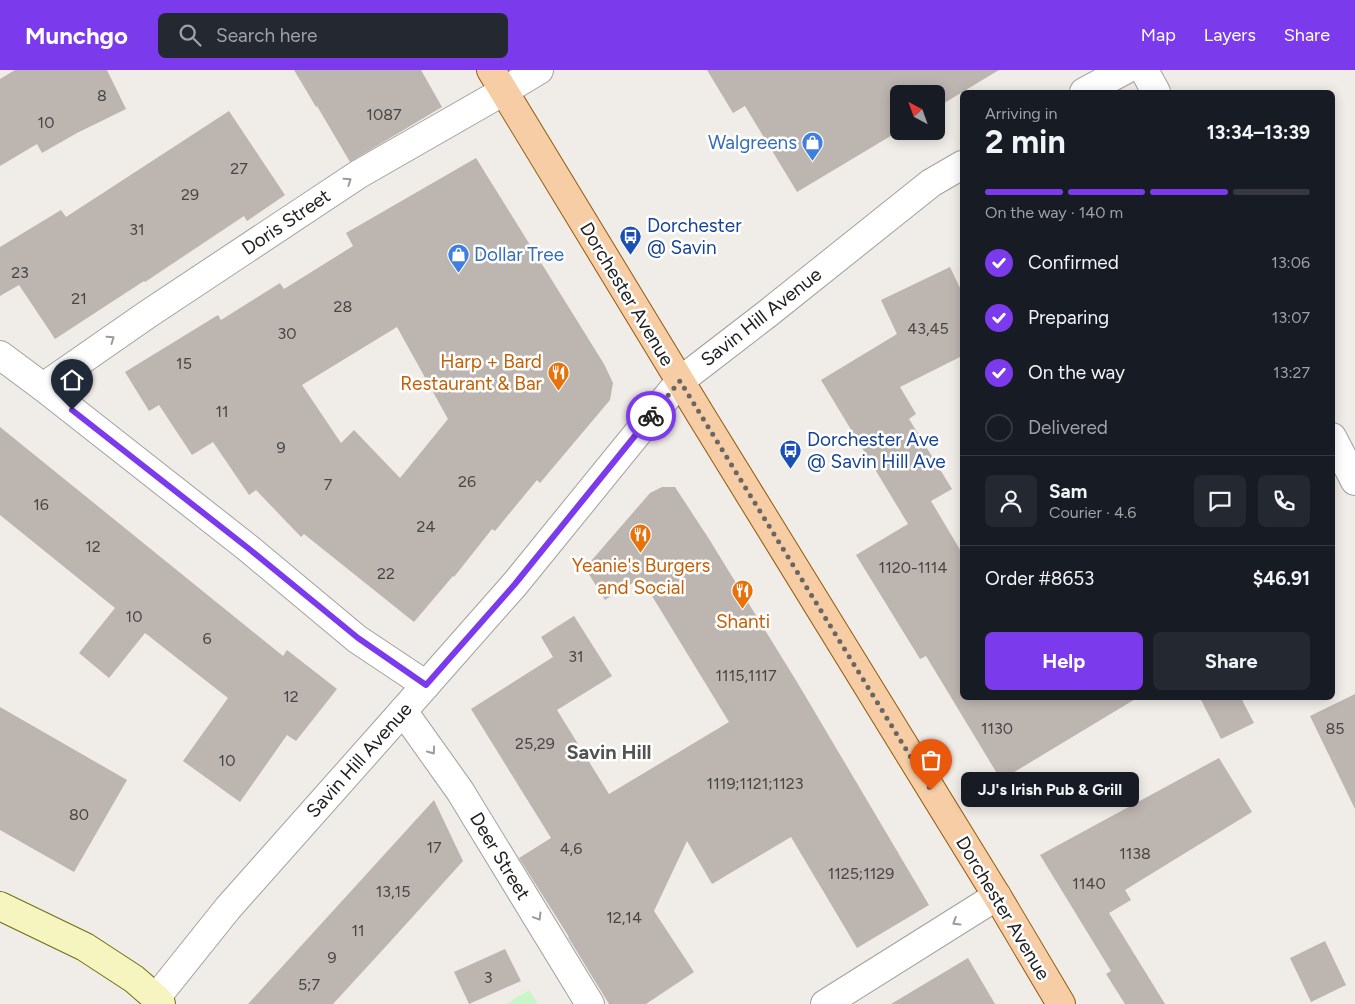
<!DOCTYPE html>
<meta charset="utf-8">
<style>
:root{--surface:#171b24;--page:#242831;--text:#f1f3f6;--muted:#9ea1a6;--line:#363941;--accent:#7c3aed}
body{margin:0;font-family:Figtree,sans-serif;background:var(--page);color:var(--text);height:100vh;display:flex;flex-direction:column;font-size:19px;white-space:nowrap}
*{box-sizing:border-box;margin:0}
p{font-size:16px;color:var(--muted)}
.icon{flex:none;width:28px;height:28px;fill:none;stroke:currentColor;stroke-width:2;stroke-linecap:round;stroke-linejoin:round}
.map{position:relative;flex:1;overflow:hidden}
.details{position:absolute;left:960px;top:20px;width:375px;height:610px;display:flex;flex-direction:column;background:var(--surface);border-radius:8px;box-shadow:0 2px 12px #0003}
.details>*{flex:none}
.needle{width:32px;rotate:319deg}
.tools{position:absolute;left:890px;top:15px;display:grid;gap:10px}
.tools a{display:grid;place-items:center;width:55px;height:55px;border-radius:8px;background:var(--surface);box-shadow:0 2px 12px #0003;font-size:25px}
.pin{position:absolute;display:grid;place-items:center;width:42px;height:42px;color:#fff;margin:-51px -21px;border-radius:50% 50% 50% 0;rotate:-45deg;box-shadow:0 0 5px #0007}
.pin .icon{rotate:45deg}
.courier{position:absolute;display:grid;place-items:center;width:50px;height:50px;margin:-25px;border:4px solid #7c3aed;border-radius:50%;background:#fff;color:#222;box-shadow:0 1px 6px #0007}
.bubble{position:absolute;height:35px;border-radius:8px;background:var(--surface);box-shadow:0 2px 12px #0003;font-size:16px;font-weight:700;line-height:35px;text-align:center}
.head em{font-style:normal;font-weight:700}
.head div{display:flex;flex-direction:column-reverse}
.head{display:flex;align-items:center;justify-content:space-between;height:85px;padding:0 25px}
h1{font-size:32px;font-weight:700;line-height:38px}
.bar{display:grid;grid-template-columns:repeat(4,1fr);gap:8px 5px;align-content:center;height:60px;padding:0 25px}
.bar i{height:6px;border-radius:4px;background:var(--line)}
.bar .current{background:var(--accent)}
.bar p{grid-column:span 4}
.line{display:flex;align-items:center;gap:12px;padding:0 25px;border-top:1px solid var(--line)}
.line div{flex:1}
.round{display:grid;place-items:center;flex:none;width:52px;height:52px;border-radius:8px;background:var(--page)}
ol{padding:0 25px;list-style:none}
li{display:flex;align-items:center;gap:15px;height:55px}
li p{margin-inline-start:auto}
li .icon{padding:5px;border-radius:50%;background:var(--accent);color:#fff;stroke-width:4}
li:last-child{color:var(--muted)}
li i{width:28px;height:28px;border:2px solid var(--line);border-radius:50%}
.button{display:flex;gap:10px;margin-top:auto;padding:10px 25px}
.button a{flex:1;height:58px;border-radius:8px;background:var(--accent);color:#fff;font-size:20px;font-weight:700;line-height:58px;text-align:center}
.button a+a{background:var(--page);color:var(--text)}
header{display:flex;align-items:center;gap:30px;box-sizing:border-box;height:70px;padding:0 25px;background:var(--accent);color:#fff}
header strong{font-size:24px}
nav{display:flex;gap:28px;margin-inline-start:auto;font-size:18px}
.search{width:350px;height:45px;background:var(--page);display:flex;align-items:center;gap:12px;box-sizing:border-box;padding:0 18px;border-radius:8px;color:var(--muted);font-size:19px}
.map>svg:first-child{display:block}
.park{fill:#c7f6c7}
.building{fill:#bdb5b0;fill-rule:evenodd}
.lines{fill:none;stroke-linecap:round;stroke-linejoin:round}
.minor-casing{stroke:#a1a1a1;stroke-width:30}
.tertiary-casing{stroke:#a1a1a1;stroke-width:30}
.secondary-casing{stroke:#6e710c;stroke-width:30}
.primary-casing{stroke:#915a0a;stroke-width:30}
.minor{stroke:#fff;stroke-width:28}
.tertiary{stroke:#fff;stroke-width:28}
.secondary{stroke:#f6f4bf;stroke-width:28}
.primary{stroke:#f6cda5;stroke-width:28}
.oneway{stroke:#9b9b9b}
.done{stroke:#696766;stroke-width:5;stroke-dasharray:0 9}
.route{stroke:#7c3aed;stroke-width:6}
.labels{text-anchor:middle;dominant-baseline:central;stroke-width:5;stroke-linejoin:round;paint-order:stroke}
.number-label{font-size:16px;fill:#474544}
.shop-label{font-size:19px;fill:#366cbe;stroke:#fff;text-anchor:end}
.street-label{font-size:19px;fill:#202020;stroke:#fff}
.transit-label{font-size:19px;fill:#164399;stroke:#fff;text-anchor:start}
.food-label{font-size:19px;fill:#c56008;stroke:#fff}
.neighbourhood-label{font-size:20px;font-weight:bold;fill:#535353;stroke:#fff}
</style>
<header>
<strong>Munchgo</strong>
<div class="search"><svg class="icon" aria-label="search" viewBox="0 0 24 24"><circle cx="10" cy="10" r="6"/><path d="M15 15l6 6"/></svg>Search here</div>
<nav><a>Map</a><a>Layers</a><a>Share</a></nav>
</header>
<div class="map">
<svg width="1355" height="934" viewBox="0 0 1355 934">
<rect width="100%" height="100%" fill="#f0ece7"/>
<!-- park -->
<polygon class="park" points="529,920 538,934 506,934"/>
<!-- building -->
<g class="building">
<polygon points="15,0 107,0 126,39 77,63 42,83 37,74 0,96 0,9"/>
<polygon points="294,0 421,0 442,37 350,92 317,36 316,37"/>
<polygon points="707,0 999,0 936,38 936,24 899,24 899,61 797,122 745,36 733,43"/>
<polygon points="229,41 285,125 247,151 244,146 145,212 144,211 55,269 19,215 0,226 0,177 61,140 66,147"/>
<path d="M476,88L604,294L613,313L610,330L540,413L537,410L495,461L492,459L454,507L453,506L414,552L304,464L301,467L256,420L249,425L213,372L192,385L159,335L149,341L125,302L218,245L221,250L280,213L284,219L353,176L346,163ZM397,257L448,349L400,408L354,360L341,373L302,315Z"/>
<polygon points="950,197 962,222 962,286 900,317 916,344 909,349 952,419 931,431 962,483 962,628 1137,628 1001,710 926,586 920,589 856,485 908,454 821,310 897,264 881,230"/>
<polygon points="0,357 283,586 287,580 337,619 296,671 287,665 240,732 183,691 228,628 145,563 109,608 79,583 115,538 0,445"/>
<polygon points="662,417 675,417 709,469 797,612 929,835 857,878 791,767 712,814 687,771 654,841 694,902 646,934 609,934 568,867 569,867 519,788 551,768 471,639 553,587 541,567 574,546 612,606 557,640 609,724 729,652 641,508 605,530 585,498 650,423"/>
<polygon points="1355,624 1355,739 1310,646"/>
<polygon points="1200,628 1241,628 1254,653 1221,669"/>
<polygon points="0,637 127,710 74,802 0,760"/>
<polygon points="1219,688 1252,742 1125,820 1131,830 1109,843 1165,934 1125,934 1106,904 1111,901 1040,785"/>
<polygon points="434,730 463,791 389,873 333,934 248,934"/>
<polygon points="1325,871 1346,915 1311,932 1290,888"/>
<polygon points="505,879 521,911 469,934 454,902"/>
<polygon points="968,888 995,934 891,934"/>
</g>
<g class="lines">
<defs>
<g id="minor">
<polyline points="1144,0 1156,22"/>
<polyline points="0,285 43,317 248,478 357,569 426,615"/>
<polyline points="43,317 148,244 359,104 504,21 539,0"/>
<polyline points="1332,367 1355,411"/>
<polyline points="403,641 460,721 590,934"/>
<polyline points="825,934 997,826"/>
</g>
<g id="tertiary">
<polyline points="1084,22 1125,0"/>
<polyline points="156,928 228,838 403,641 515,514 680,311 767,244 931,113 962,95"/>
</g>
<polyline id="secondary" points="0,836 85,877 134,909 156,928 161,934"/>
<polyline id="primary" points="491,0 702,347 997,826 1061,934"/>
</defs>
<!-- minor casing -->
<use href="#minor" class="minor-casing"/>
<!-- tertiary casing -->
<use href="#tertiary" class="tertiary-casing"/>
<!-- secondary casing -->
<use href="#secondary" class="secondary-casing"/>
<!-- primary casing -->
<use href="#primary" class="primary-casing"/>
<!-- minor -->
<use href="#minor" class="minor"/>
<!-- tertiary -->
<use href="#tertiary" class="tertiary"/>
<!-- secondary -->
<use href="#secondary" class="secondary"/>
<!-- primary -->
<use href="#primary" class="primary"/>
</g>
<!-- one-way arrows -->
<defs><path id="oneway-chevron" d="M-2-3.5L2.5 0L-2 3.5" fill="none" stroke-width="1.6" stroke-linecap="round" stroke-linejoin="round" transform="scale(1.25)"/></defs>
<g class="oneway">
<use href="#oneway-chevron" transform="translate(348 111) rotate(-34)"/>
<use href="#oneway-chevron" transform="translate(111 269) rotate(-35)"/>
<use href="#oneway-chevron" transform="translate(432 681) rotate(54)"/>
<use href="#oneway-chevron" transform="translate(538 847) rotate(59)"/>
<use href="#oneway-chevron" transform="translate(956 852) rotate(148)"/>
</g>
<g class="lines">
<!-- done -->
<polyline class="done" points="651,346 680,311 931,720"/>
<!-- route -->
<polyline class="route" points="72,340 248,478 358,568 426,615 515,514 651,346"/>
</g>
<!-- icons -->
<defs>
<symbol id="shop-pin" viewBox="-11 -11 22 30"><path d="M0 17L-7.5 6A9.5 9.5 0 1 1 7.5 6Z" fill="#3f7fe0" stroke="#fff"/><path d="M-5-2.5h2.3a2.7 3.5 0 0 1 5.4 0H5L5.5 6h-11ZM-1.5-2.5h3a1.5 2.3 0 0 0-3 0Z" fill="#fff"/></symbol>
<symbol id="bus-pin" viewBox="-11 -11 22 30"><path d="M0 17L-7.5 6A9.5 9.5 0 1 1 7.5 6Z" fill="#1a4fb4" stroke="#fff"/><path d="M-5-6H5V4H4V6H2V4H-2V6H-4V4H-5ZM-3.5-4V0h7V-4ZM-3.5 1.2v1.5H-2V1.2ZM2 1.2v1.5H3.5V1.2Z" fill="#fff"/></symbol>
<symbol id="restaurant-pin" viewBox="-11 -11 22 30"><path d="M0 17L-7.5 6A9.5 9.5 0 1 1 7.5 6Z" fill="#e8710a" stroke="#fff"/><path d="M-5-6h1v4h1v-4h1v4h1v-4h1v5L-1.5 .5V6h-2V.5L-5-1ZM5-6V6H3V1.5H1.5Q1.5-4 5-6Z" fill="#fff"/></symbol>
</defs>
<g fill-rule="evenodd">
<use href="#shop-pin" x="800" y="60" width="25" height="34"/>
<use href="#bus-pin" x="618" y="154" width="25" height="34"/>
<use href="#shop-pin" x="446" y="172" width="25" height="34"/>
<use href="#restaurant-pin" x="546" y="290" width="25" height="34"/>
<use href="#bus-pin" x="778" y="368" width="25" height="34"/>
<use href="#restaurant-pin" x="628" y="452" width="25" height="34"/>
<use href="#restaurant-pin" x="730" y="508" width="25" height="34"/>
</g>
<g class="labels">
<!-- number labels -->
<g class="number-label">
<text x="102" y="25">8</text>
<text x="384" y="44">1087</text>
<text x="46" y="52">10</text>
<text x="239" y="98">27</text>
<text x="190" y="124">29</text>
<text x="137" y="159">31</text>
<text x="20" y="202">23</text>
<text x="79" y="228">21</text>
<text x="343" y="236">28</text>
<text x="928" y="258">43,45</text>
<text x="287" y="263">30</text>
<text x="184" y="293">15</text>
<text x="222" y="341">11</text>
<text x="281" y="377">9</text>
<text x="467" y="411">26</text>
<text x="328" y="414">7</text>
<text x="41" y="434">16</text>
<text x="426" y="456">24</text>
<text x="93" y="476">12</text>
<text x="913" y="497">1120-1114</text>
<text x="386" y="503">22</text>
<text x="134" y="546">10</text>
<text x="207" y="568">6</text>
<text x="576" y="586">31</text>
<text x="746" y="605">1115,1117</text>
<text x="291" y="626">12</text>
<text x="997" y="658">1130</text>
<text x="1335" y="658">85</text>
<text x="535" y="673">25,29</text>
<text x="227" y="690">10</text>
<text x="755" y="713">1119;1121;1123</text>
<text x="79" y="744">80</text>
<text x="434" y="777">17</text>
<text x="571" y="778">4,6</text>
<text x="1135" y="783">1138</text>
<text x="861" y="803">1125;1129</text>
<text x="1089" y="813">1140</text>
<text x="393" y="821">13,15</text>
<text x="624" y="847">12,14</text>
<text x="358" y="860">11</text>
<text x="332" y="887">9</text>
<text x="488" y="907">3</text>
<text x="309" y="914">5;7</text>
</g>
<!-- shop labels -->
<g class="shop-label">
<text x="797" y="72">Walgreens</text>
<text x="474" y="184" text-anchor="start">Dollar Tree</text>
</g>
<!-- street labels -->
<g class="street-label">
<text transform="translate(286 152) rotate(-34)">Doris Street</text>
<text transform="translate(627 224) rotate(59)">Dorchester Avenue</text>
<text transform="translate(761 247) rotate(-38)">Savin Hill Avenue</text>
<text transform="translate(359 690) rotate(-48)">Savin Hill Avenue</text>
<text transform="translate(500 786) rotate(59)">Deer Street</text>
<text transform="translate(1003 838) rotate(59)">Dorchester Avenue</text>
</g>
<!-- transit labels -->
<g class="transit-label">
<text x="647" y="155">Dorchester<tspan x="647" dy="22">@ Savin</tspan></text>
<text x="807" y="369">Dorchester Ave<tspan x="807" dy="22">@ Savin Hill Ave</tspan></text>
</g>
<!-- food labels -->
<g class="food-label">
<text x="542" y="291" text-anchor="end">Harp + Bard<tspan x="542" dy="22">Restaurant &amp; Bar</tspan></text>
<text x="641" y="495">Yeanie's Burgers<tspan x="641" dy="22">and Social</tspan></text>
<text x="743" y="551">Shanti</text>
</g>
<!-- neighbourhood labels -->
<g class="neighbourhood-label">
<text x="609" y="682">Savin Hill</text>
</g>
</g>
</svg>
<div class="tools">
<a><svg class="needle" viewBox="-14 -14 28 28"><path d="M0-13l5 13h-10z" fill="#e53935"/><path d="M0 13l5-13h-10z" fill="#9ea1a6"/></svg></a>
</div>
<div class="pin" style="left:931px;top:720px;background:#ea580c"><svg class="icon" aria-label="bag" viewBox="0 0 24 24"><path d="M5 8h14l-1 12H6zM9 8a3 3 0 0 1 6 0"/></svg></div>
<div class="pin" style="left:72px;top:340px;background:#1f2937"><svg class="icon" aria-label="home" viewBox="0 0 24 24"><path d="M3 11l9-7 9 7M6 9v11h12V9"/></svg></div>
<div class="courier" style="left:651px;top:346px"><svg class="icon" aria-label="bike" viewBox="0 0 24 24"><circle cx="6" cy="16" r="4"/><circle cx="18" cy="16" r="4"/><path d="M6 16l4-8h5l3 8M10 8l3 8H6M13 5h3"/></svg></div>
<div class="bubble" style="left:961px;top:702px;width:178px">JJ's Irish Pub &amp; Grill</div>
<section class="details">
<div class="head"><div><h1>2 min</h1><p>Arriving in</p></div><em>13:34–13:39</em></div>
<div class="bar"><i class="current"></i><i class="current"></i><i class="current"></i><i></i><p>On the way · 140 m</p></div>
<ol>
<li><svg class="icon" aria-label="check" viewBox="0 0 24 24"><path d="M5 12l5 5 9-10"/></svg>Confirmed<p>13:06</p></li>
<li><svg class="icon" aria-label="check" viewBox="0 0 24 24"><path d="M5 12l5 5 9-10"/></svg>Preparing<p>13:07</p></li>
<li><svg class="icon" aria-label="check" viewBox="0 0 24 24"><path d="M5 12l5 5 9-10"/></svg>On the way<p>13:27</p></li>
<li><i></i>Delivered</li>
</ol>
<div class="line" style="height:90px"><a class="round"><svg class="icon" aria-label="person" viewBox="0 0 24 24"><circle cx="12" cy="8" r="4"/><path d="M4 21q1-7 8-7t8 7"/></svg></a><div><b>Sam</b><p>Courier · 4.6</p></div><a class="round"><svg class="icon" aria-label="chat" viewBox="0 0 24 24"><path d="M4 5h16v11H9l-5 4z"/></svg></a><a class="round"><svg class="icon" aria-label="phone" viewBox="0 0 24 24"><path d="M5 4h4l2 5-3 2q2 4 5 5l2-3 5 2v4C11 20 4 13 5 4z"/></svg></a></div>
<div class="line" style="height:65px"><div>Order #8653</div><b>$46.91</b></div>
<div class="button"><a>Help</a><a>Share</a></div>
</section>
</div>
